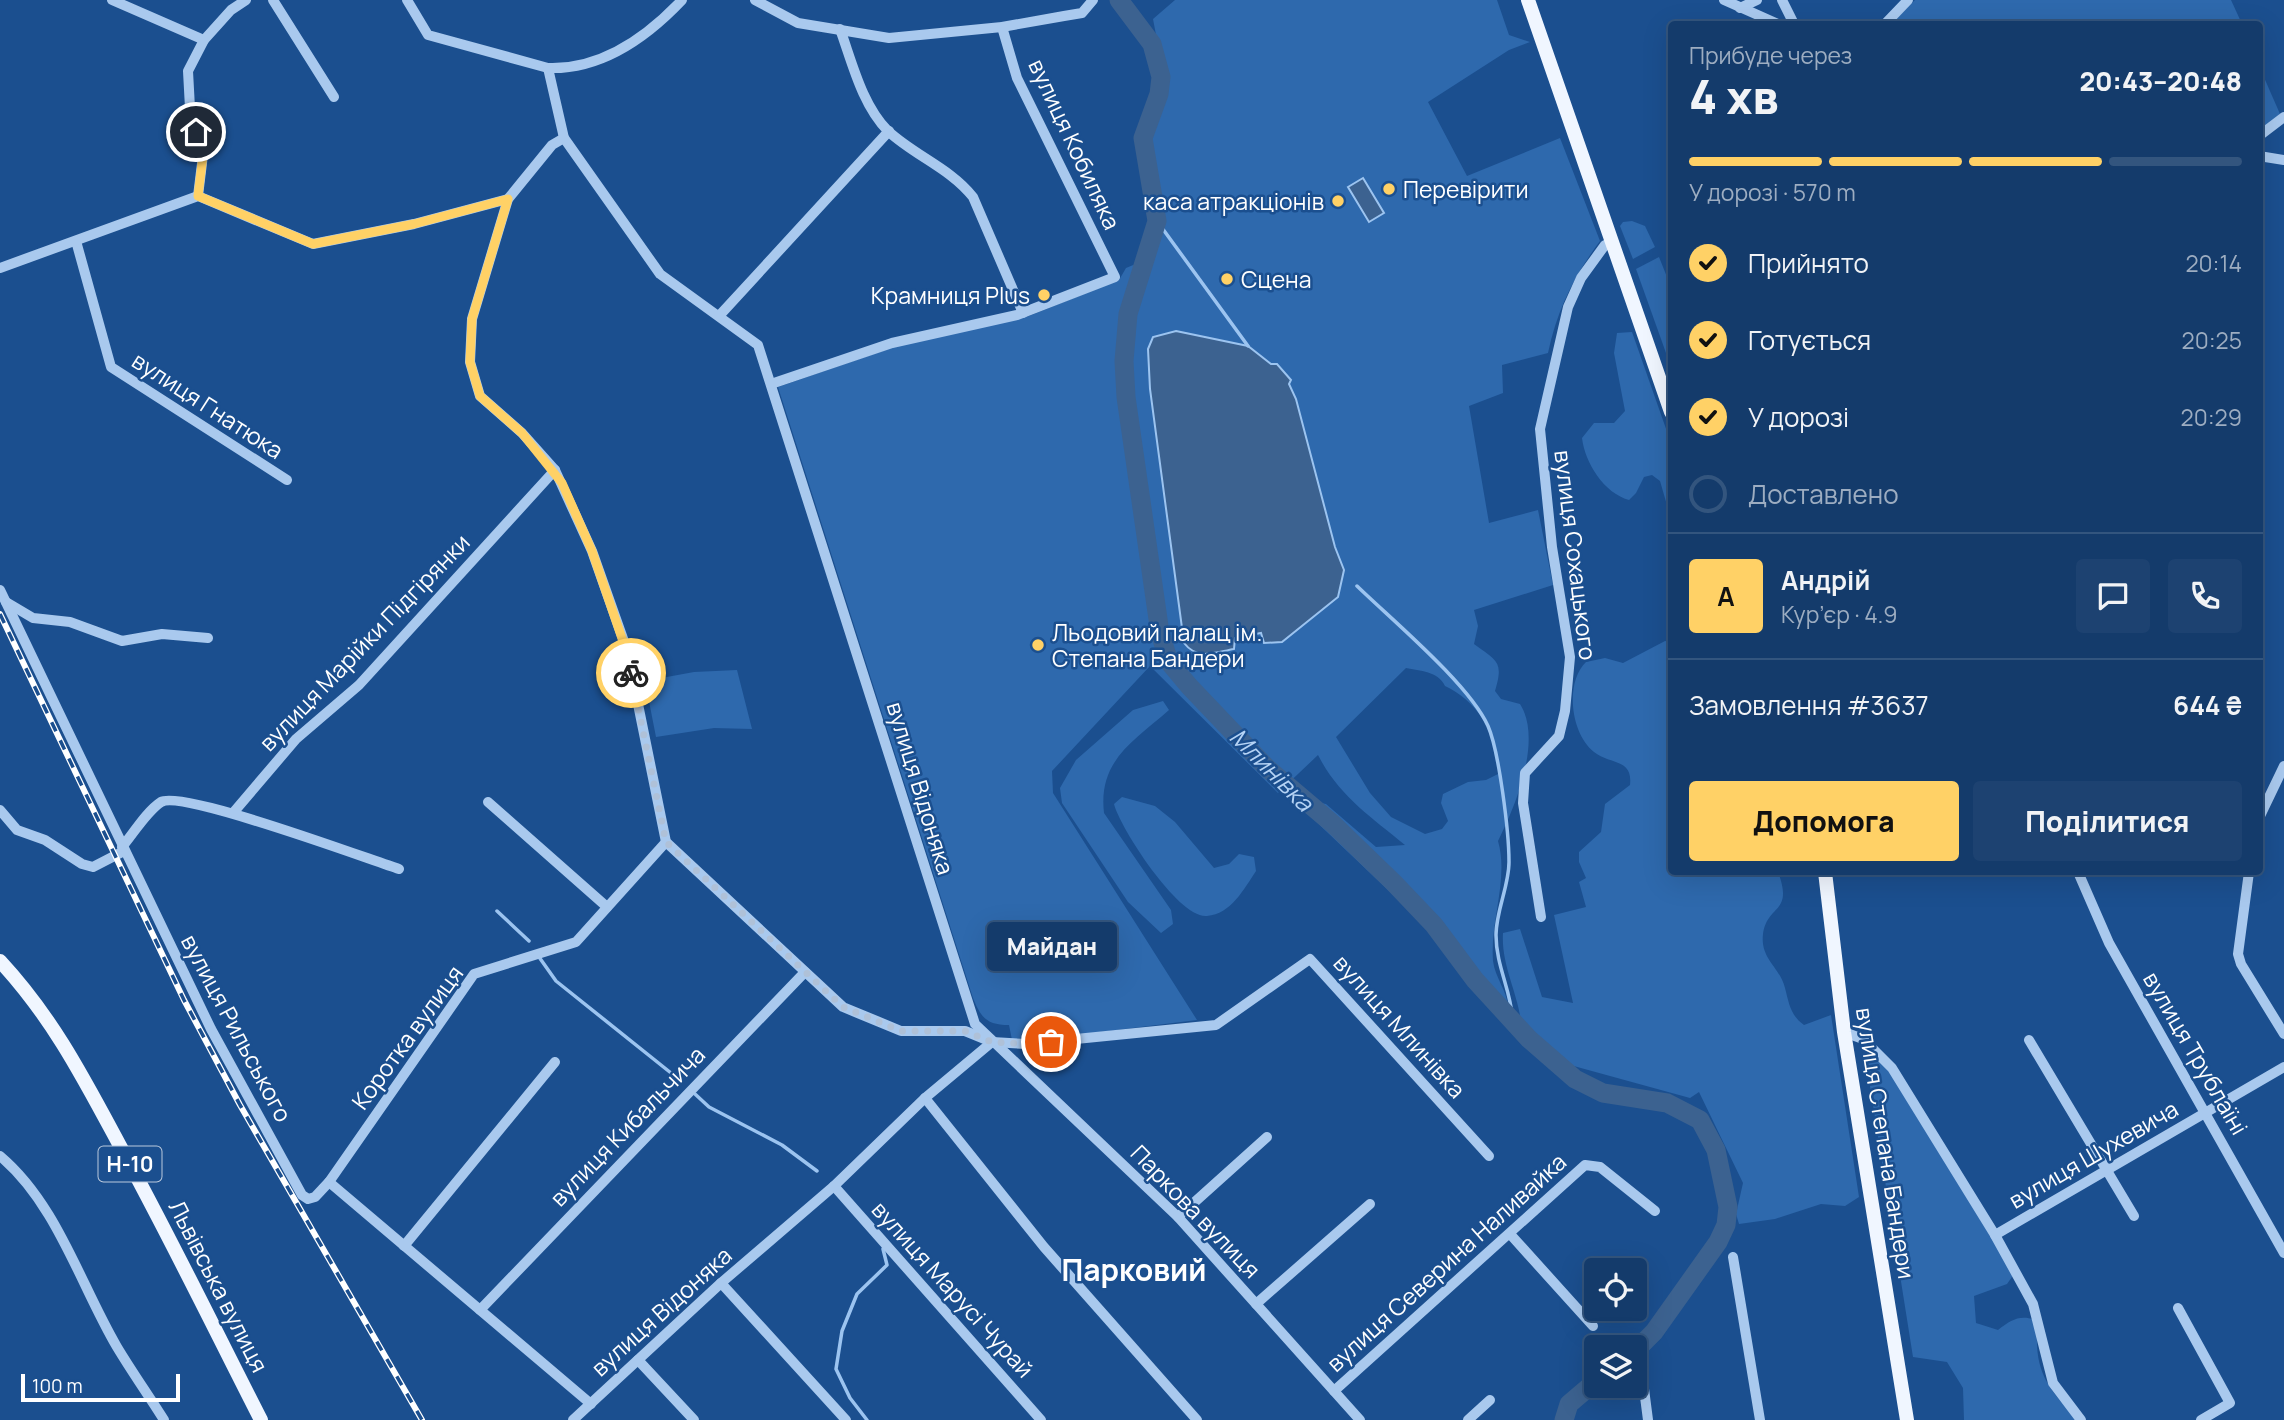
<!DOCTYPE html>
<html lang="uk">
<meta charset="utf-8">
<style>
:root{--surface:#143b6b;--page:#1d4271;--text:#f1f3f6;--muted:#9dadc1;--line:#33557e;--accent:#ffd166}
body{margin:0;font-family:Manrope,sans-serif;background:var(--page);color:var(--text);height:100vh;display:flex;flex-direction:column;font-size:26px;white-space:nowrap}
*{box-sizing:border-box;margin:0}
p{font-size:23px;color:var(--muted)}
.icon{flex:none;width:38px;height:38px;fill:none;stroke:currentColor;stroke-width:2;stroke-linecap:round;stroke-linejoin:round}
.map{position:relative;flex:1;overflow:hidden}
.panel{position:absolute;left:1668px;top:21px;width:595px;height:854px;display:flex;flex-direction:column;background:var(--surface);border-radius:7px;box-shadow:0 7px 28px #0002,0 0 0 2px var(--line)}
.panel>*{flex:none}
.buttons{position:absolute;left:1584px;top:1258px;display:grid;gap:14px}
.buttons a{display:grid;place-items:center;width:63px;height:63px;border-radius:7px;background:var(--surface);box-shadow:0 7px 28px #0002,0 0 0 2px var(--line);font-size:35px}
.scale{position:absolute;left:21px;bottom:18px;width:159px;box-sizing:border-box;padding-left:7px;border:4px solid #fff;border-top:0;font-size:19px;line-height:24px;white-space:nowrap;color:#fff;-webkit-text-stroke:5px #1b4f8f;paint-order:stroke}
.pin{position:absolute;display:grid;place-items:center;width:60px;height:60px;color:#fff;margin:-30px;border:4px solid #fff;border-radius:50%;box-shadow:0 2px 7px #0007}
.courier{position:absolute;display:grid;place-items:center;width:70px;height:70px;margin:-35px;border:5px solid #ffd166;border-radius:50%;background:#fff;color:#222;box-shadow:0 2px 9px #0007}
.bubble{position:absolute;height:49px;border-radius:7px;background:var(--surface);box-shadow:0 7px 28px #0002,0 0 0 2px var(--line);font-size:23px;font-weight:800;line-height:49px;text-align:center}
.summary em{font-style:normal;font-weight:800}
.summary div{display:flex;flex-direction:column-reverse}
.summary{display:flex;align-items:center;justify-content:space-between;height:119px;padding:0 21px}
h1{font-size:46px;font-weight:800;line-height:52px}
.bar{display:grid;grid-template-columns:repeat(4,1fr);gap:10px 7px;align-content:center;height:84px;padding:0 21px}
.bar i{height:9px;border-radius:5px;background:var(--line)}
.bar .selected{background:var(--accent)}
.bar p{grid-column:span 4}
.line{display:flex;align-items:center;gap:18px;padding:0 21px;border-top:2px solid var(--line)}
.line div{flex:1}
.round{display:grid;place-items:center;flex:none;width:74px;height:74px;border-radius:7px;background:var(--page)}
ol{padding:0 21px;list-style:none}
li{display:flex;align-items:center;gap:21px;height:77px}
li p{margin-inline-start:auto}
li .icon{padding:7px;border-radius:50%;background:var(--accent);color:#111;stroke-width:4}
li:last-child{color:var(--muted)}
li i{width:38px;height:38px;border:4px solid var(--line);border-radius:50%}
.cta{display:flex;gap:14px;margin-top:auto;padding:14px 21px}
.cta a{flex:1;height:80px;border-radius:7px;background:var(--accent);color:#111;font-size:28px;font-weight:800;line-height:80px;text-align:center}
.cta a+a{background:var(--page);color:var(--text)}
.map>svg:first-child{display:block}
.green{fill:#2e69ad;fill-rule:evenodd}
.water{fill:#3c6290;stroke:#9cc4f0;stroke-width:2}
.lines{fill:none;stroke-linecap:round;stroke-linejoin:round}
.stream{stroke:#9cc4f0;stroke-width:3.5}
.river{stroke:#3c6290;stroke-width:19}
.minor{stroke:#a9c9ee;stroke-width:10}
.major{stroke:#f0f6ff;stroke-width:14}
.rail-casing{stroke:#fff;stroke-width:6}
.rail{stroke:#1b4f8f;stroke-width:3.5;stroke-dasharray:10;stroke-linecap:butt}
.done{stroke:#afc1d8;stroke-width:7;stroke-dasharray:0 12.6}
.route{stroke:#ffd166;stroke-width:9}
.poi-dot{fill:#ffd166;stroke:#1b4f8f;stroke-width:2.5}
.labels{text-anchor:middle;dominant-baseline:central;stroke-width:5;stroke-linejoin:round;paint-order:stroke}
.shield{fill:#1b4f8f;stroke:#bbcadd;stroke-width:2}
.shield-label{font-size:21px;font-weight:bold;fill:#fff}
.street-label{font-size:23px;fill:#fff;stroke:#1b4f8f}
.poi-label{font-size:23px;fill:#fff;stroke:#1b4f8f;text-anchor:start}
.water-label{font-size:24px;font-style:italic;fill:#b5d3f5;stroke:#1b4f8f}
.district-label{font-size:30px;font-weight:bold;fill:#fff;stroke:#1b4f8f}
</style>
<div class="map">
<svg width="2284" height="1420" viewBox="0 0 2284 1420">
<rect width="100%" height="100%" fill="#1b4f8f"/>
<!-- green -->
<g class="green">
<path d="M1175,0H1497L1509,35L1530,42L1509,50L1428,102L1467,176L1560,138L1600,241C1574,276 1557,310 1548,353L1502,365L1503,393L1469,406L1489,523L1538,510L1553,585L1474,610L1478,626L1474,644C1497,661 1504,661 1495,691L1501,699L1520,704C1543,740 1515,807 1498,841C1509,879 1490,920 1493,961C1495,978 1508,992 1508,1008L1477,975L1445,929H1429L1306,812L1316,802L1326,804L1376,847L1405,845C1370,816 1339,796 1318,755L1278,793L1150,666L1052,771L1053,793L1197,1020L1028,1041L1012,1040L1009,1025C987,1025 981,1018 973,998L778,387L897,346L1029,316L1119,280L1126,268L1138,263L1160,207L1149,139L1165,82L1153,19ZM1406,668C1420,671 1438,671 1445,686C1478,701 1500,738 1498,774L1486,780L1468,782L1443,794L1441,803L1448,821L1442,829L1425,834L1391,817L1370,793L1336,737Z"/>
<polygon points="1915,0 2231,0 2242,24 1891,24"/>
<polygon points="2259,66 2280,114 2259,133"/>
<polygon points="1632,221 1645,226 1655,247 1633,259 1620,226 1623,222"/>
<polygon points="1659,257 1671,287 1671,367 1636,269"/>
<path d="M1632,332L1671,443V519L1660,481L1652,475L1644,477L1636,493L1629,500C1604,493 1585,463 1582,438L1594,423H1614L1625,411L1614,353L1617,333Z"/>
<path d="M1665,641L1671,642V872H1778C1794,914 1767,904 1763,934C1760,959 1780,967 1785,988C1789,1003 1790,1015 1804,1025L1831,1015L1859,1197L1845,1206L1821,1204L1775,1219L1739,1224L1736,1214L1743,1183L1699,1092L1690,1098L1570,1065L1521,1021C1517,991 1501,964 1503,933L1520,929L1542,997L1573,1003L1554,915L1586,907L1579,882L1586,878L1579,862V852L1601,832L1605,804L1630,785C1633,758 1610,765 1594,752C1570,733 1565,682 1586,662L1605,658L1623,663Z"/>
<polygon points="737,670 752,729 714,728 656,737 645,681 694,672"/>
<path d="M1163,701L1169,710C1134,741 1098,760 1104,813L1171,910L1173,924L1161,933L1128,902L1062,803L1060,788L1076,760L1133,710Z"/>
<path d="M1122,797L1155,806L1175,822L1214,868L1229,864L1239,854L1254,857L1256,871C1244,889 1231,914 1207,916C1179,919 1120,828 1114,804Z"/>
<path d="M1880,1057L2014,1274L2007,1284L1974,1296L1976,1323L1998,1330C2012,1319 2021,1314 2038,1321C2033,1368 2045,1387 2079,1420H1964L1963,1388L1947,1362L1913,1357L1866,1061Z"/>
</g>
<!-- water -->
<g class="water">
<polygon points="1363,178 1384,213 1369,222 1348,187"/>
<path d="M1176,331L1248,346L1271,364H1277L1291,380L1289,384L1296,399L1335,547L1344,570L1338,597L1282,642L1264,643L1261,633L1235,638L1234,649C1216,652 1198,661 1184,643L1150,389L1148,349L1153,337Z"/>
</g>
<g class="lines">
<!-- stream -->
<g class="stream">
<polyline points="1157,221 1248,346"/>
<path d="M1357,586C1392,620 1469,684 1488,726C1499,751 1509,832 1509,862C1509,886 1496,911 1496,935C1496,967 1512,992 1513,1023"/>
<polyline points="497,911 529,941"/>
<polyline points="539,957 556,981 681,1081"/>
<polyline points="695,1094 709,1107 782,1145 817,1171"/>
<polyline points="867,1420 850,1398 836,1369 842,1331 857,1294 887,1265 883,1249"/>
</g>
<!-- river -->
<g class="river">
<polyline points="1119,0 1152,44 1161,77 1159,94 1143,138 1157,221 1128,314 1124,361 1126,397 1160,633 1169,662 1189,686 1268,769 1333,824 1394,883 1434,925 1475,980 1529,1039 1575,1079 1603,1093 1667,1103 1700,1120 1716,1150 1728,1207 1726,1225 1718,1242 1654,1332 1634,1352"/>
<polyline points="1564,1420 1569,1404 1596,1381"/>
</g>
<!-- minor -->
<g class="minor">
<polyline points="112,0 204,40"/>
<polyline points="273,0 334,97"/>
<path d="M407,0L428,35L548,68C601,70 647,37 682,0"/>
<polyline points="755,0 798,23 889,38 1002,27 1064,16 1082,13 1093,0"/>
<polyline points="1724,0 1778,24"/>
<polyline points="1782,0 1794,24"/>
<polyline points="1740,8 1757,0"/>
<polyline points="1885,24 1908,0"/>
<path d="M840,29C852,62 862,105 888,131C915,156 950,168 973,197L1023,313"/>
<polyline points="548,68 564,138 660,274 758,345 975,1024 1178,1217 1360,1420"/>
<polyline points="2259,136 2284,117"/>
<polyline points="564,138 552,145 508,199 472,319 470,362 480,396 522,433 555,470 592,551 627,650 666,842 843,1007 901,1031 965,1031 992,1042 1026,1044 1216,1025 1310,959 1489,1156"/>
<polyline points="2259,156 2284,160"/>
<polyline points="198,196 203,155 190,108 188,71 204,40 231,10 246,0"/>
<polyline points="76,241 111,367 287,480"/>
<polyline points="0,268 198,196 313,244 414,224 508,199"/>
<polyline points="719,316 889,131"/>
<polyline points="771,384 892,343 1017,315 1115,277 1017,78 1002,27"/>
<polyline points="0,590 211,1029 302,1195 308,1199 315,1197 329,1182 474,974 576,942 666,842"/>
<polyline points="6,602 33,618 70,622 122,641 162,634 208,638"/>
<polyline points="488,802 607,907"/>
<polyline points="0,810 17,830 45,840 82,864 93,867 124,851"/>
<polyline points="233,813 296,739 359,685 555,470"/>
<polyline points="2259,818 2284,766"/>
<path d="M122,847C133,834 147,811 161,802C183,790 365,858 399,869"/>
<polyline points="2078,872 2109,943 2284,1253"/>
<polyline points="2249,872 2238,954 2241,964 2284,1034"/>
<polyline points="1541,917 1523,803 1525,773 1559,736 1565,711 1570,657 1552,547 1540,429 1568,307 1581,278 1605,245 1612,242"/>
<polyline points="1844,1032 1863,1039 1892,1068 1995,1235 2033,1304 2053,1383 2081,1420"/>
<polyline points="2029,1040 2134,1216"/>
<polyline points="925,1098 1044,1247 1197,1420"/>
<path d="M0,1156C57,1204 80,1284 117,1347C132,1372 149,1396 164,1420"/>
<polyline points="329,1182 591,1404"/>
<polyline points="834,1186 1041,1420"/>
<polyline points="1178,1217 1267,1137"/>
<polyline points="1510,1234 1593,1326"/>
<polyline points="1995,1235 2284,1067"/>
<polyline points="404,1246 555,1062"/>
<polyline points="1733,1257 1760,1420"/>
<polyline points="721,1283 846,1420"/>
<polyline points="1256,1304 1370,1204"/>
<polyline points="2178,1308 2230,1403 2201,1420"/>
<polyline points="480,1310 805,972"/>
<polyline points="638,1360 694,1420"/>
<polyline points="1644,1389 1648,1420"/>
<polyline points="1334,1391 1585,1165 1600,1167 1655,1211"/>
<polyline points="573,1420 721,1283 834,1186 925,1098 992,1042"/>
<polyline points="1468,1420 1490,1400"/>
</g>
<!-- major -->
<g class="major">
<polyline points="1528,0 1671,412"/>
<polyline points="1825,872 1844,1032 1907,1420"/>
<path d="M0,961C52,1017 83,1077 119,1144C169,1235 214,1328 261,1420"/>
</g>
<defs>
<polyline id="rail" points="0,614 184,1000 240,1105 422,1420"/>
</defs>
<!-- rail casing -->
<use href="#rail" class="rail-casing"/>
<!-- rail -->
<use href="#rail" class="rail"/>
</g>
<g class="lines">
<!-- done -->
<polyline class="done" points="631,673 666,842 843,1007 901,1031 965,1031 992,1042 1026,1044 1051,1042"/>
<!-- route -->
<polyline class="route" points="196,132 203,155 198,196 313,244 414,224 508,199 472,319 470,362 480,396 522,433 562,483 592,551 626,650 631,673"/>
</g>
<!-- markers -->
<g class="poi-dot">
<circle cx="1389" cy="189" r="7"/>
<circle cx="1338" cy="201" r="7"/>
<circle cx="1227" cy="279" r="7"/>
<circle cx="1044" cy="295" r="7"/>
<circle cx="1038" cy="645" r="7"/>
</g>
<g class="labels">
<!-- shield labels -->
<rect class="shield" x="98.5" y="1146.5" width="63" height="35" rx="5"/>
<g class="shield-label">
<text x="130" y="1164">Н-10</text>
</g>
<!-- street labels -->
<g class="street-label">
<text transform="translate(1075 144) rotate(65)">вулиця Кобиляка</text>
<text transform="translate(208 405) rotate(33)">вулиця Гнатюка</text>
<text transform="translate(1576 555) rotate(83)">вулиця Сохацького</text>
<text transform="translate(364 642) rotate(-46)">вулиця Марійки Підгірянки</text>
<text transform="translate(921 788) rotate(73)">вулиця Відоняка</text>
<text transform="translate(1400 1026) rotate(48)">вулиця Млинівка</text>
<text transform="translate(237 1028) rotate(62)">вулиця Рильського</text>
<text transform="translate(407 1037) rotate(-54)">Коротка вулиця</text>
<text transform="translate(2196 1053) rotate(60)">вулиця Трублаїні</text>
<text transform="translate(627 1126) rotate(-46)">вулиця Кибальчича</text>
<text transform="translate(1886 1143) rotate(81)">вулиця Степана Бандери</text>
<text transform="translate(2093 1154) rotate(-30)">вулиця Шухевича</text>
<text transform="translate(1196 1211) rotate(46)">Паркова вулиця</text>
<text transform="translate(1446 1262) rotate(-42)">вулиця Северина Наливайка</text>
<text transform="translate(219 1286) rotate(63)">Львівська вулиця</text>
<text transform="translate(953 1289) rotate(48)">вулиця Марусі Чурай</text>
<text transform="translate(661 1311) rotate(-42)">вулиця Відоняка</text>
</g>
<!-- poi labels -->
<g class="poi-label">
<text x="1403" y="189">Перевірити</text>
<text x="1324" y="201" text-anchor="end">каса атракціонів</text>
<text x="1241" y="279">Сцена</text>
<text x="1030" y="295" text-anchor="end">Крамниця Plus</text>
<text x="1052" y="632">Льодовий палац ім.<tspan x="1052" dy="26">Степана Бандери</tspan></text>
</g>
<!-- water labels -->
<g class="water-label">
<text transform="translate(1272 769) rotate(45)">Млинівка</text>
</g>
<!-- district labels -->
<g class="district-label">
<text x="1134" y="1269">Парковий</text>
</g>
</g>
</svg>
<div class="buttons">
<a><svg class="icon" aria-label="locate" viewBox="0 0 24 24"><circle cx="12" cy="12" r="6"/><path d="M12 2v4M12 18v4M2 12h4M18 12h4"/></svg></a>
<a><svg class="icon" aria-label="layers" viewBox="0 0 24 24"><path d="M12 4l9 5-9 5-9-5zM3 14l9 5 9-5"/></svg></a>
</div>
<div class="scale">100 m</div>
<div class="pin" style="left:1051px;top:1042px;background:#ea580c"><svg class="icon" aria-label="bag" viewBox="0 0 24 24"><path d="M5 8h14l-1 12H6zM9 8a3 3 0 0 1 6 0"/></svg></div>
<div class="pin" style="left:196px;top:132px;background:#1f2937"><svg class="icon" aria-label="home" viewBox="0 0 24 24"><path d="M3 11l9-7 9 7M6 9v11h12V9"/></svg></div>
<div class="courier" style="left:631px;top:673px"><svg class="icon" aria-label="bike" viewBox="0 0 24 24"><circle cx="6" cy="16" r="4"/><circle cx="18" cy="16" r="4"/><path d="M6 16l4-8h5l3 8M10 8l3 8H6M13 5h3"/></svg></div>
<div class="bubble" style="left:987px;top:922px;width:130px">Майдан</div>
<section class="panel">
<div class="summary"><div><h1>4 хв</h1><p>Прибуде через</p></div><em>20:43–20:48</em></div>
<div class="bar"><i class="selected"></i><i class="selected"></i><i class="selected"></i><i></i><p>У дорозі · 570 m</p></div>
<ol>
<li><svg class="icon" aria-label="check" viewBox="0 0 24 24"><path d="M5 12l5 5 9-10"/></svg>Прийнято<p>20:14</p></li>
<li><svg class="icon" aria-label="check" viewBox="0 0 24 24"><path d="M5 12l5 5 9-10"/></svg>Готується<p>20:25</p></li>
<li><svg class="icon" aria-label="check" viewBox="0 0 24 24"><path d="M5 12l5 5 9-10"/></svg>У дорозі<p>20:29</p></li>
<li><i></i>Доставлено</li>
</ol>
<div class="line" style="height:126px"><b class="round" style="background:var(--accent);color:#111">А</b><div><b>Андрій</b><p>Кур’єр · 4.9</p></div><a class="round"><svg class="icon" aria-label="chat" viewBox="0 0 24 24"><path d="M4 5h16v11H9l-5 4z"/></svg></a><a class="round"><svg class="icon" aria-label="phone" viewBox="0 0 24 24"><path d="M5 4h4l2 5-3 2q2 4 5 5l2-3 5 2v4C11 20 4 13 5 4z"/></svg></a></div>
<div class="line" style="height:91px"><div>Замовлення #3637</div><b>644 ₴</b></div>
<div class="cta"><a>Допомога</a><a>Поділитися</a></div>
</section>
</div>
